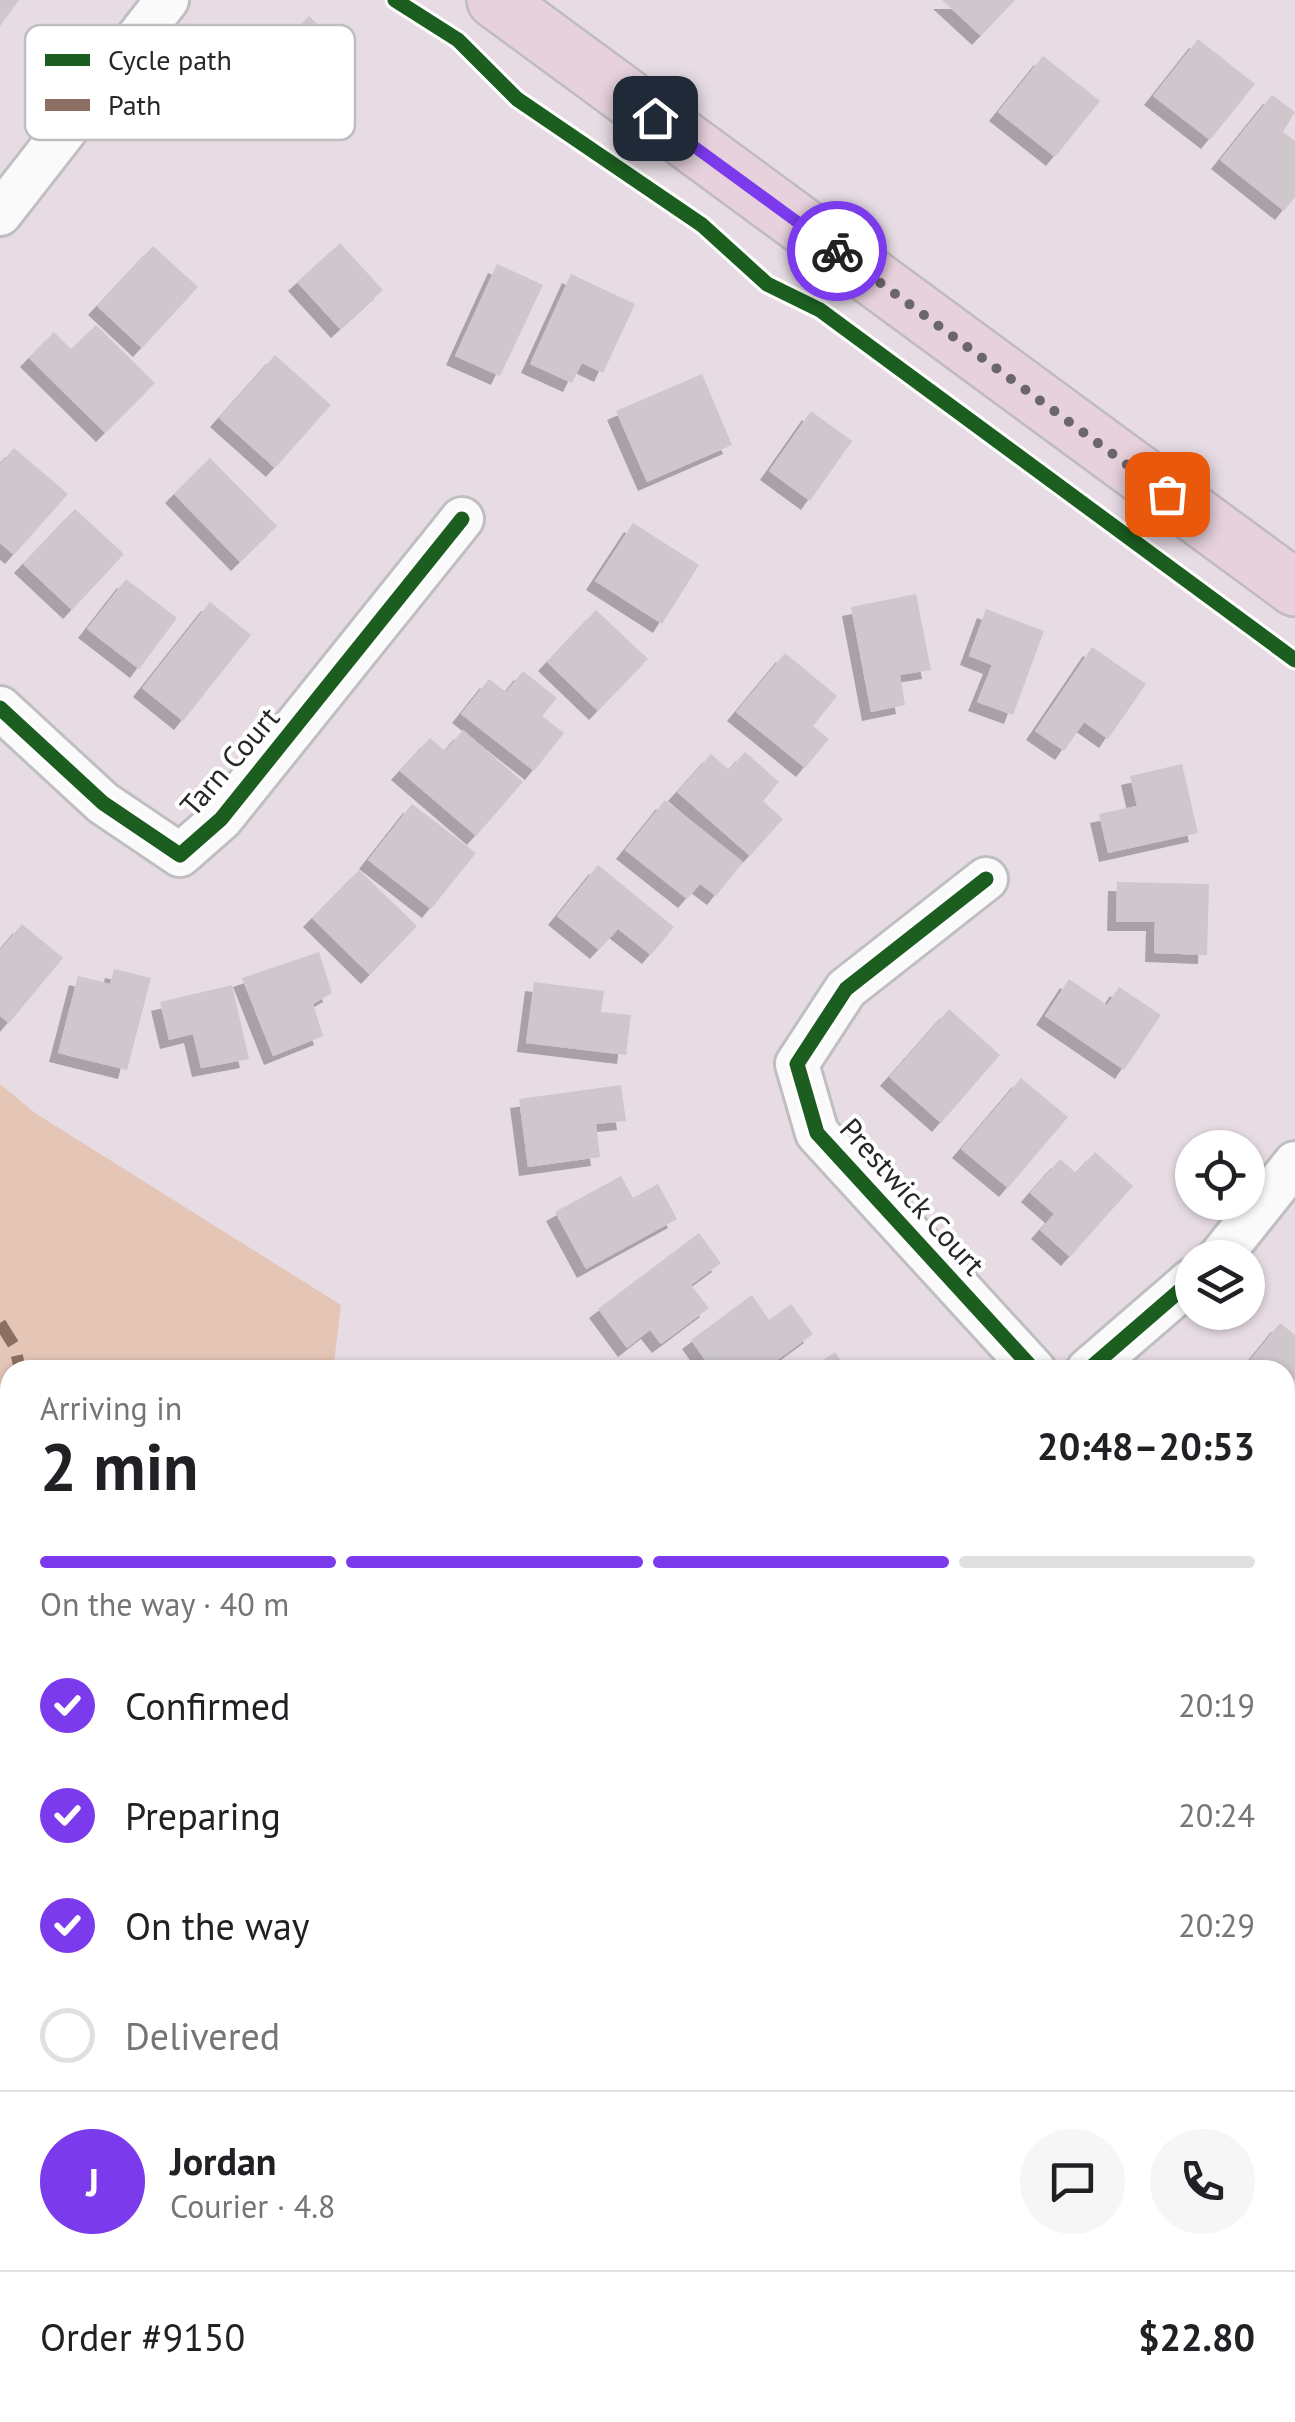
<!DOCTYPE html>
<meta charset="utf-8">
<style>
:root{--surface:#fff;--page:#f6f6f6;--text:#202124;--muted:#757577;--line:#e0e0e0;--accent:#7c3aed}
body{margin:0;font-family:"PT Sans",sans-serif;background:var(--page);color:var(--text);height:100vh;display:flex;flex-direction:column;font-size:38px;white-space:nowrap}
*{box-sizing:border-box;margin:0}
p{font-size:32px;color:var(--muted)}
.icon{flex:none;width:55px;height:55px;fill:none;stroke:currentColor;stroke-width:2;stroke-linecap:round;stroke-linejoin:round}
.map{position:relative;flex:1;overflow:hidden}
.sheet{position:absolute;left:0px;top:1360px;width:1295px;height:1062px;display:flex;flex-direction:column;background:var(--surface);border-radius:30px 30px 0 0;box-shadow:0 2px 8px #0004}
.sheet>*{flex:none}
.fabs{position:absolute;left:1175px;top:1130px;display:grid;gap:20px}
.fabs a{display:grid;place-items:center;width:90px;height:90px;border-radius:50%;background:var(--surface);box-shadow:0 2px 8px #0004;font-size:50px}
.pin{position:absolute;display:grid;place-items:center;width:85px;height:85px;color:#fff;margin:-42px;border-radius:20px;box-shadow:0 5px 15px #0006}
.courier{position:absolute;display:grid;place-items:center;width:100px;height:100px;margin:-50px;border:8px solid #7c3aed;border-radius:50%;background:#fff;color:#222;box-shadow:0 2px 12px #0007}
.head em{font-style:normal;font-weight:700}
.head div{display:flex;flex-direction:column-reverse}
.head{display:flex;align-items:center;justify-content:space-between;height:170px;padding:0 40px}
h1{font-size:65px;font-weight:700;line-height:75px}
.bar{display:grid;grid-template-columns:repeat(4,1fr);gap:15px 10px;align-content:center;height:120px;padding:0 40px}
.bar i{height:12px;border-radius:8px;background:var(--line)}
.bar .selected{background:var(--accent)}
.bar p{grid-column:span 4}
.line{display:flex;align-items:center;gap:25px;padding:0 40px;border-top:2px solid var(--line)}
.line div{flex:1}
.round{display:grid;place-items:center;flex:none;width:105px;height:105px;border-radius:52px;background:var(--page)}
ol{padding:0 40px;list-style:none}
li{display:flex;align-items:center;gap:30px;height:110px}
li p{margin-inline-start:auto}
li .icon{padding:10px;border-radius:50%;background:var(--accent);color:#fff;stroke-width:4}
li:last-child{color:var(--muted)}
li i{width:55px;height:55px;border:5px solid var(--line);border-radius:50%}
.map>svg:first-child{display:block}
.green{fill:#e5c5b6}
.lines{fill:none;stroke-linecap:round;stroke-linejoin:round}
.stream{stroke:#8dec8b;stroke-width:12}
.building{fill:#cec7cc;filter:url(#shadow)}
.minor-casing{stroke:#bfbec0;stroke-width:48}
.major-casing{stroke:#bfbbbe;stroke-width:60}
.minor{stroke:#fbfafb;stroke-width:42}
.major{stroke:#e6d1dc;stroke-width:55}
.quiet{stroke:#8d6e63;stroke-width:12;stroke-dasharray:25 12;stroke-linecap:butt}
.cycleway-casing{stroke:#fff;stroke-width:21}
.cycleway{stroke:#1b5e20;stroke-width:15}
.done{stroke:#6a6669;stroke-width:10;stroke-dasharray:0 18}
.route{stroke:#7c3aed;stroke-width:12}
.labels{text-anchor:middle;dominant-baseline:central;stroke-width:8;stroke-linejoin:round;paint-order:stroke}
.street-label{font-size:30px;fill:#272727;stroke:#fff}
.key{fill:#fff;stroke:#bebebe;stroke-width:2.5}
.key-label{font-size:28px;fill:#272727}
</style>
<div class="map">
<svg width="1295" height="2422" viewBox="0 0 1295 2422">
<defs>
<filter id="shadow"><feDropShadow dx="-9" dy="9" stdDeviation="0" flood-color="#0004"/></filter>
</defs>
<rect width="100%" height="100%" fill="#e7dce4"/>
<!-- green -->
<g class="green">
<polygon points="0,1084 35,1113 341,1305 333,1370 10,1370 10,1620 0,1618"/>
<polygon points="1285,1944 1295,1952 1295,2422 1129,2422 1134,2413 1285,2412"/>
</g>
<g class="lines">
<!-- stream -->
<g class="stream">
<polyline points="0,1496 10,1522"/>
<polyline points="1159,2412 1162,2422"/>
</g>
</g>
<!-- building -->
<g class="building">
<polygon points="0,0 19,0 0,26"/>
<polygon points="942,0 1015,0 981,36"/>
<polygon points="309,16 348,55 305,99 266,59"/>
<polygon points="1198,39 1255,84 1210,140 1153,96"/>
<polygon points="1043,56 1100,101 1055,157 998,112"/>
<polygon points="1272,95 1295,112 1283,132 1295,141 1295,197 1284,211 1220,160"/>
<polygon points="340,243 383,290 340,329 297,282"/>
<polygon points="153,246 198,287 142,348 97,306"/>
<polygon points="497,264 543,285 500,376 455,356"/>
<polygon points="571,274 635,304 603,373 582,363 572,383 530,364"/>
<polygon points="96,325 155,383 105,433 29,358 54,332 71,349"/>
<polygon points="275,355 331,405 275,468 219,418"/>
<polygon points="702,374 732,445 647,482 616,411"/>
<polygon points="811,411 852,441 810,501 769,471"/>
<polygon points="14,448 68,494 14,555 0,543 0,464"/>
<polygon points="210,458 277,526 240,562 174,494"/>
<polygon points="75,509 124,554 72,610 23,564"/>
<polygon points="633,523 699,565 662,624 595,581"/>
<polygon points="126,579 177,618 139,669 87,629"/>
<polygon points="916,594 931,670 900,675 905,705 871,712 851,607"/>
<polygon points="210,602 251,635 183,721 142,688"/>
<polygon points="986,609 1044,631 1013,715 977,702 992,665 969,656"/>
<polygon points="596,610 648,659 598,711 547,662"/>
<polygon points="1092,647 1146,684 1108,739 1084,722 1064,751 1035,731"/>
<polygon points="785,653 837,696 813,726 829,739 805,768 736,712"/>
<polygon points="523,671 557,698 542,716 564,733 534,771 461,714 489,679 506,692"/>
<polygon points="463,730 523,782 476,836 400,771 430,738 445,751"/>
<polygon points="745,752 779,782 763,801 783,819 750,856 677,792 711,754 729,770"/>
<polygon points="1182,764 1198,833 1108,853 1099,814 1137,806 1130,776"/>
<polygon points="665,800 743,862 716,896 700,884 687,899 625,850"/>
<polygon points="412,804 476,853 431,909 368,860"/>
<polygon points="598,865 674,927 651,955 618,929 599,950 557,916"/>
<polygon points="359,870 417,926 370,975 312,918"/>
<polygon points="1117,882 1209,884 1207,955 1154,953 1155,922 1116,922"/>
<polygon points="22,924 63,958 9,1023 0,1016 0,950"/>
<polygon points="319,952 332,993 313,1004 323,1036 273,1056 242,978"/>
<polygon points="114,969 151,978 127,1070 58,1053 78,976 110,984"/>
<polygon points="1069,979 1107,1005 1119,987 1161,1015 1124,1070 1045,1016"/>
<polygon points="534,982 604,991 601,1012 631,1015 626,1055 526,1043"/>
<polygon points="232,985 249,1059 201,1068 193,1034 169,1040 160,1002"/>
<polygon points="949,1009 1000,1055 941,1123 889,1077"/>
<polygon points="1021,1078 1068,1117 1008,1188 961,1149"/>
<polygon points="621,1085 626,1121 596,1124 600,1157 528,1167 519,1099"/>
<polygon points="1095,1152 1133,1186 1070,1257 1040,1230 1054,1214 1030,1193 1060,1159 1076,1173"/>
<polygon points="621,1176 633,1198 658,1184 677,1219 586,1269 555,1212"/>
<polygon points="699,1233 721,1263 691,1285 709,1308 661,1344 650,1330 627,1348 598,1309"/>
<polygon points="752,1295 769,1320 791,1304 813,1334 764,1370 712,1370 691,1340"/>
<polygon points="1280,1323 1295,1335 1295,1379 1285,1392 1285,1370 1242,1370"/>
<polygon points="835,1352 847,1370 808,1370"/>
<polygon points="1295,1748 1295,1854 1288,1862 1285,1760"/>
<polygon points="10,2288 10,2365 0,2375 0,2298"/>
<polygon points="71,2412 119,2412 111,2422 82,2422"/>
<polygon points="148,2412 156,2412 168,2422 141,2422"/>
<polygon points="503,2412 564,2412 555,2422 513,2422"/>
<polygon points="881,2412 981,2412 977,2422 878,2422"/>
</g>
<g class="lines">
<defs>
<g id="minor">
<polyline points="0,214 167,0"/>
<polyline points="0,708 103,803 180,855 221,819 462,519"/>
<polyline points="986,879 846,989 797,1064 817,1133 1034,1370"/>
<polyline points="1219,1258 1295,1163"/>
<polyline points="1088,1370 1192,1280"/>
<polyline points="1285,1571 1295,1579"/>
<polyline points="0,1930 10,1923"/>
<polyline points="0,2047 10,2059"/>
<polyline points="344,2412 355,2422"/>
<polyline points="673,2422 680,2412"/>
</g>
<polyline id="major" points="495,0 1295,588"/>
</defs>
<!-- minor casing -->
<use href="#minor" class="minor-casing"/>
<!-- major casing -->
<use href="#major" class="major-casing"/>
<!-- minor -->
<use href="#minor" class="minor"/>
<!-- major -->
<use href="#major" class="major"/>
<!-- quiet -->
<g class="quiet">
<polyline points="0,1323 15,1347 20,1370"/>
<polyline points="1285,2147 1295,2156"/>
</g>
<defs>
<g id="cycleway">
<polyline points="395,0 458,40 517,99 702,225 767,284 820,310 1295,660"/>
<polyline points="0,708 103,803 180,855 221,819 462,519"/>
<polyline points="986,879 846,989 797,1064 817,1133 1034,1370"/>
<polyline points="1088,1370 1192,1280"/>
</g>
</defs>
<!-- cycleway casing -->
<use href="#cycleway" class="cycleway-casing"/>
<!-- cycleway -->
<use href="#cycleway" class="cycleway"/>
</g>
<g class="lines">
<!-- done -->
<polyline class="done" points="837,251 1167,494"/>
<!-- route -->
<polyline class="route" points="655,118 837,251"/>
</g>
<g class="labels">
<!-- street labels -->
<g class="street-label">
<text transform="translate(229 761) rotate(-49)">Tarn Court</text>
<text transform="translate(913 1196) rotate(48)">Prestwick Court</text>
</g>
</g>
<!-- legend -->
<rect x="25" y="25" width="330" height="115" rx="15" class="key"/>
<rect x="45" y="54" width="45" height="12" fill="#1b5e20"/>
<rect x="45" y="99" width="45" height="12" fill="#8d6e63"/>
<g class="key-label">
<text x="108" y="70">Cycle path</text>
<text x="108" y="115">Path</text>
</g>
</svg>
<div class="fabs">
<a><svg class="icon" aria-label="locate" viewBox="0 0 24 24"><circle cx="12" cy="12" r="6"/><path d="M12 2v4M12 18v4M2 12h4M18 12h4"/></svg></a>
<a><svg class="icon" aria-label="layers" viewBox="0 0 24 24"><path d="M12 4l9 5-9 5-9-5zM3 14l9 5 9-5"/></svg></a>
</div>
<div class="pin" style="left:1167px;top:494px;background:#ea580c"><svg class="icon" aria-label="bag" viewBox="0 0 24 24"><path d="M5 8h14l-1 12H6zM9 8a3 3 0 0 1 6 0"/></svg></div>
<div class="pin" style="left:655px;top:118px;background:#1f2937"><svg class="icon" aria-label="home" viewBox="0 0 24 24"><path d="M3 11l9-7 9 7M6 9v11h12V9"/></svg></div>
<div class="courier" style="left:837px;top:251px"><svg class="icon" aria-label="bike" viewBox="0 0 24 24"><circle cx="6" cy="16" r="4"/><circle cx="18" cy="16" r="4"/><path d="M6 16l4-8h5l3 8M10 8l3 8H6M13 5h3"/></svg></div>
<section class="sheet">
<div class="head"><div><h1>2 min</h1><p>Arriving in</p></div><em>20:48–20:53</em></div>
<div class="bar"><i class="selected"></i><i class="selected"></i><i class="selected"></i><i></i><p>On the way · 40 m</p></div>
<ol>
<li><svg class="icon" aria-label="check" viewBox="0 0 24 24"><path d="M5 12l5 5 9-10"/></svg>Confirmed<p>20:19</p></li>
<li><svg class="icon" aria-label="check" viewBox="0 0 24 24"><path d="M5 12l5 5 9-10"/></svg>Preparing<p>20:24</p></li>
<li><svg class="icon" aria-label="check" viewBox="0 0 24 24"><path d="M5 12l5 5 9-10"/></svg>On the way<p>20:29</p></li>
<li><i></i>Delivered</li>
</ol>
<div class="line" style="height:180px"><b class="round" style="background:var(--accent);color:#fff">J</b><div><b>Jordan</b><p>Courier · 4.8</p></div><a class="round"><svg class="icon" aria-label="chat" viewBox="0 0 24 24"><path d="M4 5h16v11H9l-5 4z"/></svg></a><a class="round"><svg class="icon" aria-label="phone" viewBox="0 0 24 24"><path d="M5 4h4l2 5-3 2q2 4 5 5l2-3 5 2v4C11 20 4 13 5 4z"/></svg></a></div>
<div class="line" style="height:130px"><div>Order #9150</div><b>$22.80</b></div>
</section>
</div>
